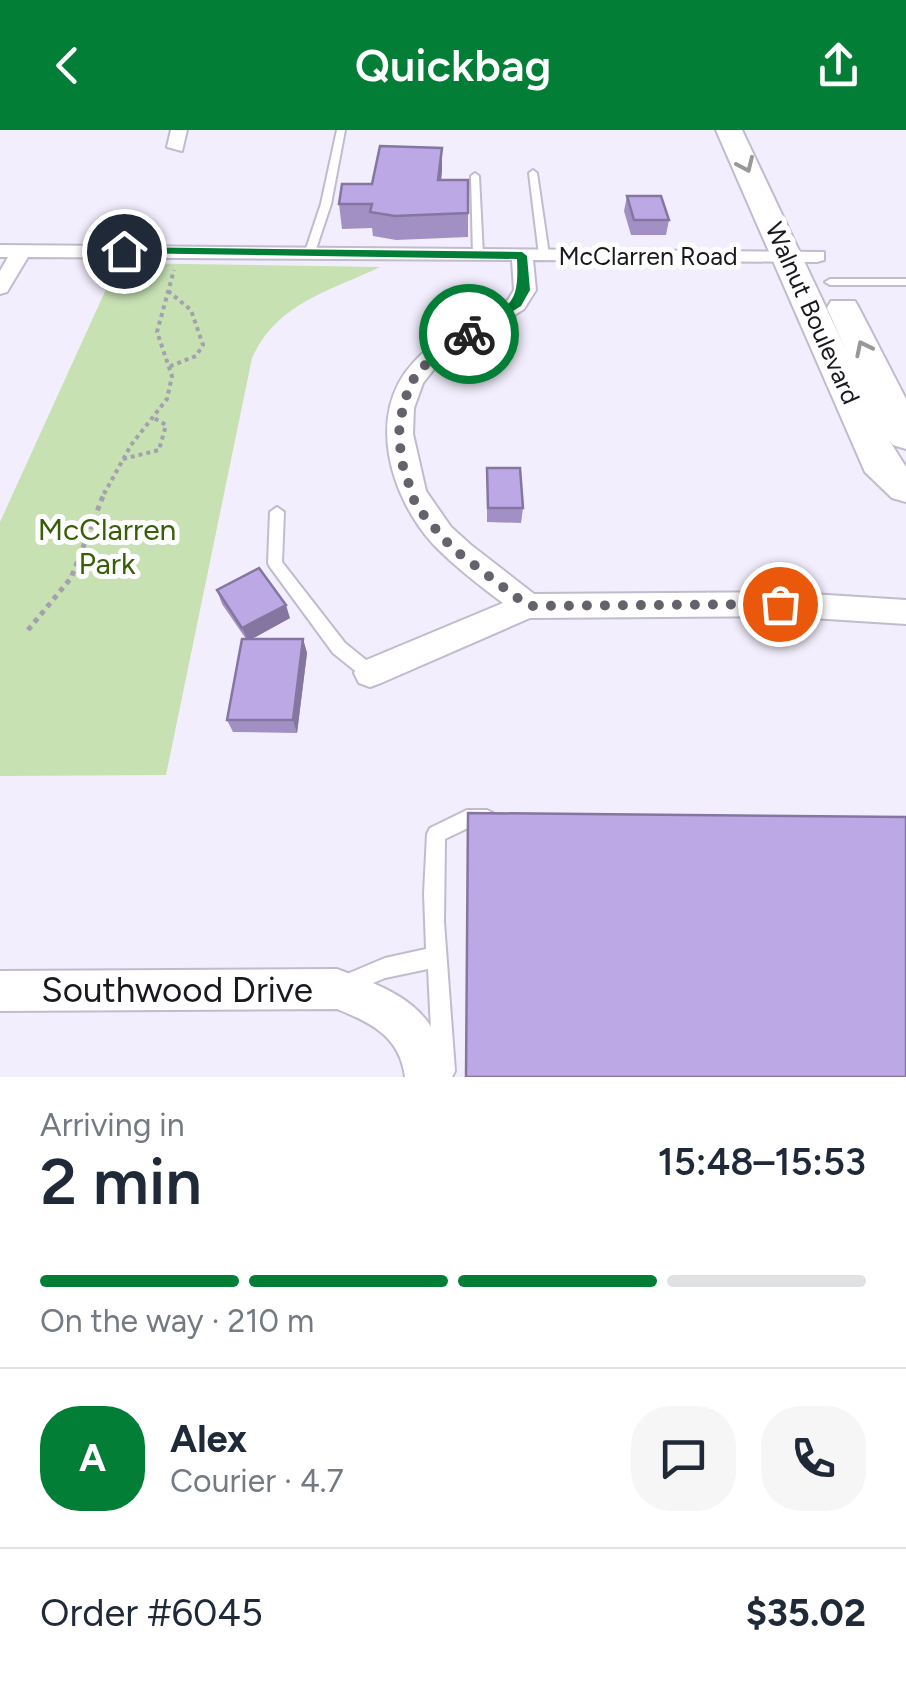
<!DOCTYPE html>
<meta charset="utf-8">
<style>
:root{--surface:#fff;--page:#f6f6f7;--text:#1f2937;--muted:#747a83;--line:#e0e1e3;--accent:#037e36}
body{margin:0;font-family:Figtree,sans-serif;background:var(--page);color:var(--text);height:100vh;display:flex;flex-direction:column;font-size:38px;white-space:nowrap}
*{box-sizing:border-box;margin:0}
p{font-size:32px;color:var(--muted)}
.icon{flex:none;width:55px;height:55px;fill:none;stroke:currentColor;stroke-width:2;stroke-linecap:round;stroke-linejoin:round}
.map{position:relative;height:947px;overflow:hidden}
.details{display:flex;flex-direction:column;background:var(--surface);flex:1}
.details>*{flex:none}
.pin{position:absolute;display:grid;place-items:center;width:85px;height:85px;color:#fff;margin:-42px;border:5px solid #fff;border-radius:50%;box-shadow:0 2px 10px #0007}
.courier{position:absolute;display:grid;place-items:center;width:100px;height:100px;margin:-50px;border:8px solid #037e36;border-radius:50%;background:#fff;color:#222;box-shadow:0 2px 12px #0007}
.overview em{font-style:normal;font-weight:600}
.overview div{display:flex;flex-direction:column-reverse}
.overview{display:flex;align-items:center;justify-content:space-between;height:170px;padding:0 40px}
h1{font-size:65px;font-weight:600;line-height:75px}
.bar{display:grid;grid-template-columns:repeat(4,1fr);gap:15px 10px;align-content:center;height:120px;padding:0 40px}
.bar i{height:12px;border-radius:8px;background:var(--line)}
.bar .current{background:var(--accent)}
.bar p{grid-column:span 4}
.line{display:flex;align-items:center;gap:25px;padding:0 40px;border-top:2px solid var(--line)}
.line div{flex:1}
.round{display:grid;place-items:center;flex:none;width:105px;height:105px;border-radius:40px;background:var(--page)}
header{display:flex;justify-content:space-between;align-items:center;height:130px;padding:0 40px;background:var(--accent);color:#fff;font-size:45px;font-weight:600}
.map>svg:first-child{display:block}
.green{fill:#c7e1b3}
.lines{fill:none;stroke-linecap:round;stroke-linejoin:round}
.lane-casing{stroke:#c1bbce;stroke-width:4}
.street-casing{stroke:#c1bbce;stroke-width:4}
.secondary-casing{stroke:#c1bbce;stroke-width:4}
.path-far1{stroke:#a4a0ad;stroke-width:4;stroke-dasharray:4 4;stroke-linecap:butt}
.path{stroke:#a4a0ad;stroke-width:5;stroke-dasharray:5 5;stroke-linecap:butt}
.lane{fill:#fff;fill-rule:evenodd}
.street{fill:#fff;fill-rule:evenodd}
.secondary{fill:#fff;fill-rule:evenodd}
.wall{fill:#a290c4}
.shaded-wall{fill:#8476a0}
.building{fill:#bca8e4;stroke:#8476a0;stroke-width:2.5}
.oneway{stroke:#98979a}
.route{fill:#037e36}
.done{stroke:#66626c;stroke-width:10;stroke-dasharray:0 18}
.labels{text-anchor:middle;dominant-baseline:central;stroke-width:10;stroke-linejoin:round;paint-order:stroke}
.far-street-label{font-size:25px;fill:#1a171e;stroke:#fefefe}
.park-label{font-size:30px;fill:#395e08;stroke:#fefefe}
.near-street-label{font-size:35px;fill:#1a171e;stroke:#fefefe}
</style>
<header><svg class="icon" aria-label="back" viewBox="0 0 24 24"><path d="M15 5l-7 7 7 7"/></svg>Quickbag<svg class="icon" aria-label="share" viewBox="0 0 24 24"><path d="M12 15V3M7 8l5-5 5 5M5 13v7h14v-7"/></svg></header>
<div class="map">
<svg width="906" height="947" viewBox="0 0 906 947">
<rect width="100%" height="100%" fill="#f2eefd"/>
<!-- green -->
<path class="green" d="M118,133L380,137C328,162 277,173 252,228L166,645L0,646V392Z"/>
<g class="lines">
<defs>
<g id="lane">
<polygon points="337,0 345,0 331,74 314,125 309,128 304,125 321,74"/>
<polygon points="533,40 537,43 549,125 544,128 539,125 529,43"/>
<polygon points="475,43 479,46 483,125 478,128 473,125 471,46"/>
<polygon points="906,149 906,155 830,155 825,152 830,149"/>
<polygon points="277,377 284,382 282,432 345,513 376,538 378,543 376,548 370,550 364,548 333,523 270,437 268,433 270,382"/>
<polygon points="467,680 487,680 493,683 496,689 493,695 487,698 468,698 445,709 444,792 455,941 452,947 436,947 433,941 428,839 385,848 342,866 335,863 332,856 335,849 385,828 426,819 424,763 427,704 430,698"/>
</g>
<g id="street">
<polygon points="171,0 187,0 182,21 167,17"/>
<path d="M0,115L824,122V130L817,132L533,130L536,160L524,179L438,234L423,253L414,278L413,304L426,361L451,397L471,415L534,464L780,462L906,470V494L780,486L530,488L381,553L370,557L359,553L354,543L359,533L503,473C479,455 454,436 433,414C391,368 365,285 413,233C438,205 476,189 508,170L514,160L512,130L28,127L7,162L0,164V141L8,127H0Z"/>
<path d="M337,839C398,862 437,876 449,947H405C400,907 372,893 337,879L0,881V841Z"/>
</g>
<polygon id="secondary" points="716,0 742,0 847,222 827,178 831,171 855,171 859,178 906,269 906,319 893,315 889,310 906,337 906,372 892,368 865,342"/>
</defs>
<!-- lane casing -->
<use href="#lane" class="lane-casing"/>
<!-- street casing -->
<use href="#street" class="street-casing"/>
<!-- secondary casing -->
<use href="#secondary" class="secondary-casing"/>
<!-- path-far1 -->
<g class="path-far1">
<polyline points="168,161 191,180 203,215 196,226 168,237"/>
<polyline points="123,329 159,320 166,295 154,288"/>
<polyline points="104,364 131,315 167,269 172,246 157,202 174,140"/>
</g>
<!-- path -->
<polyline class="path" points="28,500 71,448 105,361"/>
<!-- lane -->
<use href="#lane" class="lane"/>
<!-- street -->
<use href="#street" class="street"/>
<!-- secondary -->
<use href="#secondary" class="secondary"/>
</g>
<!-- wall -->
<g class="wall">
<polygon points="442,18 441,50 468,83 468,107 396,110 373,106 372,98 342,99 339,74 372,54"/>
<polygon points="627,66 669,90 666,105 631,105 624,81"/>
<polygon points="487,338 523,378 521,393 487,392"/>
<polygon points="217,460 290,488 252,509 303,509 307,523 297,603 233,602 227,590 246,509 222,474"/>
</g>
<!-- shaded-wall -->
<g class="shaded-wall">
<polygon points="442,18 442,41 439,74 438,50"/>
<polygon points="286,475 290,488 248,511 242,498"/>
<polygon points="303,509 307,523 297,603 293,590"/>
</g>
<!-- building -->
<g class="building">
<polygon points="380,16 442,18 438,50 468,50 468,83 395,86 370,82 372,74 339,74 342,54 372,54"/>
<polygon points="627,66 661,66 669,90 634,90"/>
<polygon points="487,338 520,338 523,378 488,378"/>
<polygon points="259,438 286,475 242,498 217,460"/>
<polygon points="242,509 303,509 293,590 227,590"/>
<polygon points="468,683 906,687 906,947 466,947"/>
</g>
<!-- one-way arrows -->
<defs><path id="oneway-chevron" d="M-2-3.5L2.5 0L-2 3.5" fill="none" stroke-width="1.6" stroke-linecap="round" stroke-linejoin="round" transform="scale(2.5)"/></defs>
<g class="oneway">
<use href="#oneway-chevron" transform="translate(746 35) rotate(66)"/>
<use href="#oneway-chevron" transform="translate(863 218) rotate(-116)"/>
</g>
<!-- route -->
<path class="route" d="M124,117L522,122L527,126L530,160L521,176L469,208L465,201C506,175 520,181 517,129L120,123Z"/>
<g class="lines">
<!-- done -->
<polyline class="done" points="469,204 421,238 409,256 399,294 401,330 416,376 452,418 528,476 780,474"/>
</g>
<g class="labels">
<!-- far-street labels -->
<g class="far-street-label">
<text x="648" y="126">McClarren Road</text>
<text transform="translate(813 183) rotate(66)">Walnut Boulevard</text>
</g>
<!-- park labels -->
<g class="park-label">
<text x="107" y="399">McClarren<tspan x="107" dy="34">Park</tspan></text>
</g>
<!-- near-street labels -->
<g class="near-street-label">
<text x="177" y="860">Southwood Drive</text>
</g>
</g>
</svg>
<div class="pin" style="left:780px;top:474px;background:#ea580c"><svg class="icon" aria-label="bag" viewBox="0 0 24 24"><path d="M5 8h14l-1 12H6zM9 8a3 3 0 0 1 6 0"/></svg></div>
<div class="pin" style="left:124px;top:121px;background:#1f2937"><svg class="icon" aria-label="home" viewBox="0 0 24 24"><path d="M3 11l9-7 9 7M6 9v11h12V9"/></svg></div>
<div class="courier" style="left:469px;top:204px"><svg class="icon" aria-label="bike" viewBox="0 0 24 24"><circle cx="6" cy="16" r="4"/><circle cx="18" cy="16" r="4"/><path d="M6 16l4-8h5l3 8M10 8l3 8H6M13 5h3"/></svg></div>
</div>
<section class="details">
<div class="overview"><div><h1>2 min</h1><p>Arriving in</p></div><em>15:48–15:53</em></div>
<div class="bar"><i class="current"></i><i class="current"></i><i class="current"></i><i></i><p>On the way · 210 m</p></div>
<div class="line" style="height:180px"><b class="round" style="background:var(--accent);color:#fff">A</b><div><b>Alex</b><p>Courier · 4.7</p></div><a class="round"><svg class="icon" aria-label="chat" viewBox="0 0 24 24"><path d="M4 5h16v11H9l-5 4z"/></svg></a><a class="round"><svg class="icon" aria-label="phone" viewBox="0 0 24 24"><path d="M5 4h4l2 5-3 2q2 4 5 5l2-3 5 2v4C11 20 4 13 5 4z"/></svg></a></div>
<div class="line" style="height:130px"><div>Order #6045</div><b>$35.02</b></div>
</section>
